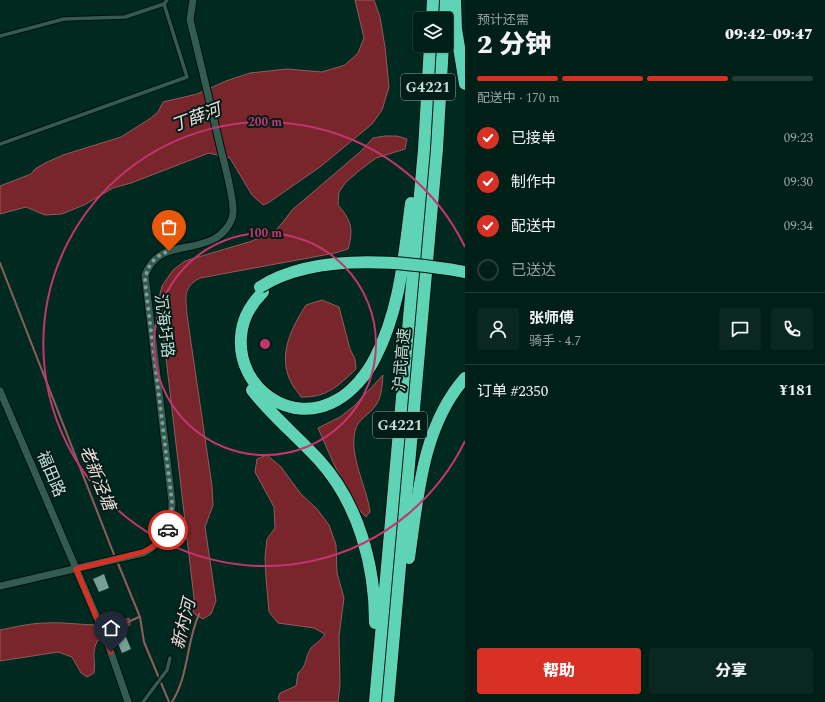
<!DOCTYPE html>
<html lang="zh">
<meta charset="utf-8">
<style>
:root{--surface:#001f17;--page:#0a2720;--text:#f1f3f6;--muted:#95a2a1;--line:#223d36;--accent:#d93025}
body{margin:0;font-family:Spectral,"Noto Sans SC",serif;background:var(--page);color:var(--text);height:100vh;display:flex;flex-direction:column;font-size:15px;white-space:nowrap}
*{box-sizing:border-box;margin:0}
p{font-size:13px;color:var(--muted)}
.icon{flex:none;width:22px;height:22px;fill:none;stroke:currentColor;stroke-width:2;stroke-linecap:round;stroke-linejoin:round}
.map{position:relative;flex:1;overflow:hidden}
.side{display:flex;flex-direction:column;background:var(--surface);width:360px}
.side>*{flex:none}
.buttons{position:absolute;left:413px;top:12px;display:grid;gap:8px}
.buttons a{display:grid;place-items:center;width:40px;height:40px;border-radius:4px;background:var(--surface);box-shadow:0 1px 3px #0004,0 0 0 1px var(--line);font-size:20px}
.pin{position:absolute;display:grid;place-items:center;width:34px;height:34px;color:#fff;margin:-41px -17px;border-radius:50% 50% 50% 0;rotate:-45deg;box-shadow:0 0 4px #0007}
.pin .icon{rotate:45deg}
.courier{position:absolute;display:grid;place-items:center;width:40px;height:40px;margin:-20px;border:3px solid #d93025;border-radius:50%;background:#fff;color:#222;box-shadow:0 1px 5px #0007}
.summary em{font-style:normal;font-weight:800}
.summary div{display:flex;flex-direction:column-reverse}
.summary{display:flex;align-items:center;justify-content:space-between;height:68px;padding:0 12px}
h1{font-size:26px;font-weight:800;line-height:30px}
.bar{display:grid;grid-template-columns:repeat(4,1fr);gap:6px 4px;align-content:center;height:48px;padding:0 12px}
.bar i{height:5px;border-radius:3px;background:var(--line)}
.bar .on{background:var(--accent)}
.bar p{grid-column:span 4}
.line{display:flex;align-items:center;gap:10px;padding:0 12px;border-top:1px solid var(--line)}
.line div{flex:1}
.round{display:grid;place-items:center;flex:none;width:42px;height:42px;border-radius:4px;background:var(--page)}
ol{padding:0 12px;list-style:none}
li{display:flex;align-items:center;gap:12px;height:44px}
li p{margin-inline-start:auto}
li .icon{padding:4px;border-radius:50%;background:var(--accent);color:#fff;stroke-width:4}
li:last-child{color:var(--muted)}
li i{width:22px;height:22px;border:2px solid var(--line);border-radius:50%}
.primary-button{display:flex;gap:8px;margin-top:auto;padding:8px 12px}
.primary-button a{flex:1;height:46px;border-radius:4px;background:var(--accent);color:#fff;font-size:16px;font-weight:800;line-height:46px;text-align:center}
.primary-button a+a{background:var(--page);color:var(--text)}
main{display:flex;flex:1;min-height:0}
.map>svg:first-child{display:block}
.water{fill:#79252c;stroke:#915c5f}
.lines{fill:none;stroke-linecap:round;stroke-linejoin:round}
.stream{stroke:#915c5f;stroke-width:2}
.building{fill:#76a093}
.service-casing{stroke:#000f0a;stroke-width:5.5}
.minor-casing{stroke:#000f0a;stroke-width:9}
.motorway-casing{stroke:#000f0a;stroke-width:14}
.service{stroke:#335c50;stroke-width:3.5}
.minor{stroke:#335c50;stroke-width:7}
.motorway{stroke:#5fd3b5;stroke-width:12}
.motorway-bridge-casing{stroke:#000f0a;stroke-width:14;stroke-linecap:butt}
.motorway-bridge{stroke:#5fd3b5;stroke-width:12}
.done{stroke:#829e96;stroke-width:4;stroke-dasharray:0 7.2}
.route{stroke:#d93025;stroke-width:5}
.ring{fill:none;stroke:#c3366d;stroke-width:2}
.labels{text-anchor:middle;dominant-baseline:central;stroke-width:4;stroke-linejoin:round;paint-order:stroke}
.shield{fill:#001e17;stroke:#8ca49d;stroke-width:1}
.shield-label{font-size:15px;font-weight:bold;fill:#c8ddd6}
.street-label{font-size:16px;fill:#c8ddd6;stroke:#001e17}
.water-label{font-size:17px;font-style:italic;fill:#f5dbda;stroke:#001e17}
.centre{fill:#c3366d;stroke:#001e17;stroke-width:2}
.ring-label{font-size:12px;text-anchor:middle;font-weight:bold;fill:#c3366d;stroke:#001e17;stroke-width:4;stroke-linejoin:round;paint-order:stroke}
</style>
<main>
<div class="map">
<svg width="465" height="702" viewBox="0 0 465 702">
<rect width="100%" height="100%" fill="#00291f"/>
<!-- water -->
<g class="water">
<polygon points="355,0 374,0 380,17 385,47 389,87 382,110 372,124 320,167 268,203 263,205 252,195 230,158 209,153 131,183 113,188 84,205 62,214 45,215 26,207 0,214 0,186 31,174 35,169 45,163 63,155 121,137 151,118 158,112 163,102 197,94 226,81 250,73 287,69 322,72 345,65 358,53 364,38"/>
<path d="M385,136H397L407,139L405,149L376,158L360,170L346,182L339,192L338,205C351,220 354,229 348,249L335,253L200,278C182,288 186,297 187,315L212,486L213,505L205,527L216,601L211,614L203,619L193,613L194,598L159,298L162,286L173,270L185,261L252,241L275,231L283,222L292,210L360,152L373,138Z"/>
<path d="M322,300L339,307L350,349L355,359L356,369C339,385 327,398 301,397C298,392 293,387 291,382C277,355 292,327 306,305Z"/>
<path d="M383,375C382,386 382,396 376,405C370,415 358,418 355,431C349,457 367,487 370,512L366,517C348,501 328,450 318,428L340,417L354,406Z"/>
<path d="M267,455L281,467L301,494L317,509L329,525L336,545L337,573L344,598L339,636L340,684L338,702H280L278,698L280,693L296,686L298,673C307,667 305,656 311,648C316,643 321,641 325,634L314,628L278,623L269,612L266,578L265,557L267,539L275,528L274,507L255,472L257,459Z"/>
<path d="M129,618L130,625L97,641C91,657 96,658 94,673L87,677L81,673L72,657L58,652L0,661V630C15,627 31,623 46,623C74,621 102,631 129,618Z"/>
</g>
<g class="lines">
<!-- stream -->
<g class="stream">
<polyline points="0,263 115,557"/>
<polyline points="117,561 140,617 144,642 169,702"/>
<polyline points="128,622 139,617"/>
<path d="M172,702C189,675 186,643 199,614"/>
</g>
</g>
<!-- building -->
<g class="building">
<polygon points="104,574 109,588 99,592 93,579"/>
<polygon points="126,637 131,649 122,653 117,641"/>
</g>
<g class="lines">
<defs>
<g id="service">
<polyline points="0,36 64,19 125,17 164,4"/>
<polyline points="0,144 187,77 164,4 167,0"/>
<polyline points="143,702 167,670 170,658"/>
</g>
<g id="minor">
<polyline points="0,391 107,641 128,702"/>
<path d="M0,586L143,553C165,542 172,526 172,502L145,275C159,241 187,253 214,239C223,234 232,224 233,213C234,197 225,167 221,150C211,107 201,64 190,20L193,0"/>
</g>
<g id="motorway">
<polyline points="455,0 456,29 465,84"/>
<polyline points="432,19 433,0"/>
<polyline points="445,19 446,0"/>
<path d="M263,292C251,304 242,319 241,337C237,388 291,427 337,400C353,391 367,374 375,358C400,310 404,256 411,203"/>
<path d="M252,390C272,416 297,436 319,460C359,504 375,566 375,623"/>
<path d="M409,558C418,496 422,427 465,378"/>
<polyline points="375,702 424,149 430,45"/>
<polyline points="388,702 437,149 443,45"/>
</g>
</defs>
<!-- service casing -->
<use href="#service" class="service-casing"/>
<!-- minor casing -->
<use href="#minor" class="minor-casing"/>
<!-- motorway casing -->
<use href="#motorway" class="motorway-casing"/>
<!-- service -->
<use href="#service" class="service"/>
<!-- minor -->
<use href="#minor" class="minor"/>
<!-- motorway -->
<use href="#motorway" class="motorway"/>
<defs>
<path id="motorway-bridge" d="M260,287C315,252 403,261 465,272"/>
</defs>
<!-- motorway-bridge casing -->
<use href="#motorway-bridge" class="motorway-bridge-casing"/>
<!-- motorway-bridge -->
<use href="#motorway-bridge" class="motorway-bridge"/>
</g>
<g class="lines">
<!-- done -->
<path class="done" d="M168,530L171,521L172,502L145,282C146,267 154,256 169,251"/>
<!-- route -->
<path class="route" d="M111,652L76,569L143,552C154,547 162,541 168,530"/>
</g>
<!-- distance rings -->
<g class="ring">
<circle cx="265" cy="344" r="111"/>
<path d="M465 441A222 222 0 1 1 465 247"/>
</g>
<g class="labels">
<!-- shield labels -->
<g class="shield">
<rect x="401" y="74" width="54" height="26" rx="3"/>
<rect x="373" y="412" width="54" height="26" rx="3"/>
</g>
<g class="shield-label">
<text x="428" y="87">G4221</text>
<text x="400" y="425">G4221</text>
</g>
<!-- street labels -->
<g class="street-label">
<text transform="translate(164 326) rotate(83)">沉海圩路</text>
<text transform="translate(402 360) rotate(-85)">沪武高速</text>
<text transform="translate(51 474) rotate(67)">福田路</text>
</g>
<!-- water labels -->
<g class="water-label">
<text transform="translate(196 118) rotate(-20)">丁薛河</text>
<text transform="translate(97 478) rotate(68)">老新泾塘</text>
<text transform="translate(184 624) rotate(-76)">新村河</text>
</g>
</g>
<circle cx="265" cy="344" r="6" class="centre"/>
<g class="ring-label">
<text x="265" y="126">200 m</text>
<text x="265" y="237">100 m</text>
</g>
</svg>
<div class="buttons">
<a><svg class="icon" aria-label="layers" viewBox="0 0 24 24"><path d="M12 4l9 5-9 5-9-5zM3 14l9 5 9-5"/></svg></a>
</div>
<div class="pin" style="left:169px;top:251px;background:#ea580c"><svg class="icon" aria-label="bag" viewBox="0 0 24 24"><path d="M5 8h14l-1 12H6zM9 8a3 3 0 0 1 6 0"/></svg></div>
<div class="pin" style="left:111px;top:652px;background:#1f2937"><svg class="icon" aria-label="home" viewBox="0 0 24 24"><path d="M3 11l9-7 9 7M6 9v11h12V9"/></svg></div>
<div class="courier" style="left:168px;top:530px"><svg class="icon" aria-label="car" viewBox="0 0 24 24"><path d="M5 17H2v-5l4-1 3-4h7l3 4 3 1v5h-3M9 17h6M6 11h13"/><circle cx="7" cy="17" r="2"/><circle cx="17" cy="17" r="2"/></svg></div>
</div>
<section class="side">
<div class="summary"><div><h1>2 分钟</h1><p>预计还需</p></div><em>09:42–09:47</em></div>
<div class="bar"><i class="on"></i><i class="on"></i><i class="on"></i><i></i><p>配送中 · 170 m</p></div>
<ol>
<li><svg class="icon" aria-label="check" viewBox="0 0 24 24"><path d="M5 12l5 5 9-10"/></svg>已接单<p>09:23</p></li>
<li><svg class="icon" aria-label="check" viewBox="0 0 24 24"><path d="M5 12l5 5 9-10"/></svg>制作中<p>09:30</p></li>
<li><svg class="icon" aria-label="check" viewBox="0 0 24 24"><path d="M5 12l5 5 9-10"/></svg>配送中<p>09:34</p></li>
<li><i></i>已送达</li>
</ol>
<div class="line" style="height:72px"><a class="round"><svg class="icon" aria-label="person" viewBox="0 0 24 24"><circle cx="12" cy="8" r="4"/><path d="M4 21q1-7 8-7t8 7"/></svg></a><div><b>张师傅</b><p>骑手 · 4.7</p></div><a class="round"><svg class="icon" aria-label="chat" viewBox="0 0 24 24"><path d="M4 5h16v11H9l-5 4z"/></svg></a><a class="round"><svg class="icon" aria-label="phone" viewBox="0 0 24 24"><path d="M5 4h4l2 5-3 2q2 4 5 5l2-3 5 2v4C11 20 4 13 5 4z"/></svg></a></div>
<div class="line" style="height:52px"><div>订单 #2350</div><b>¥181</b></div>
<div class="primary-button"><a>帮助</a><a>分享</a></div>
</section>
</main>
